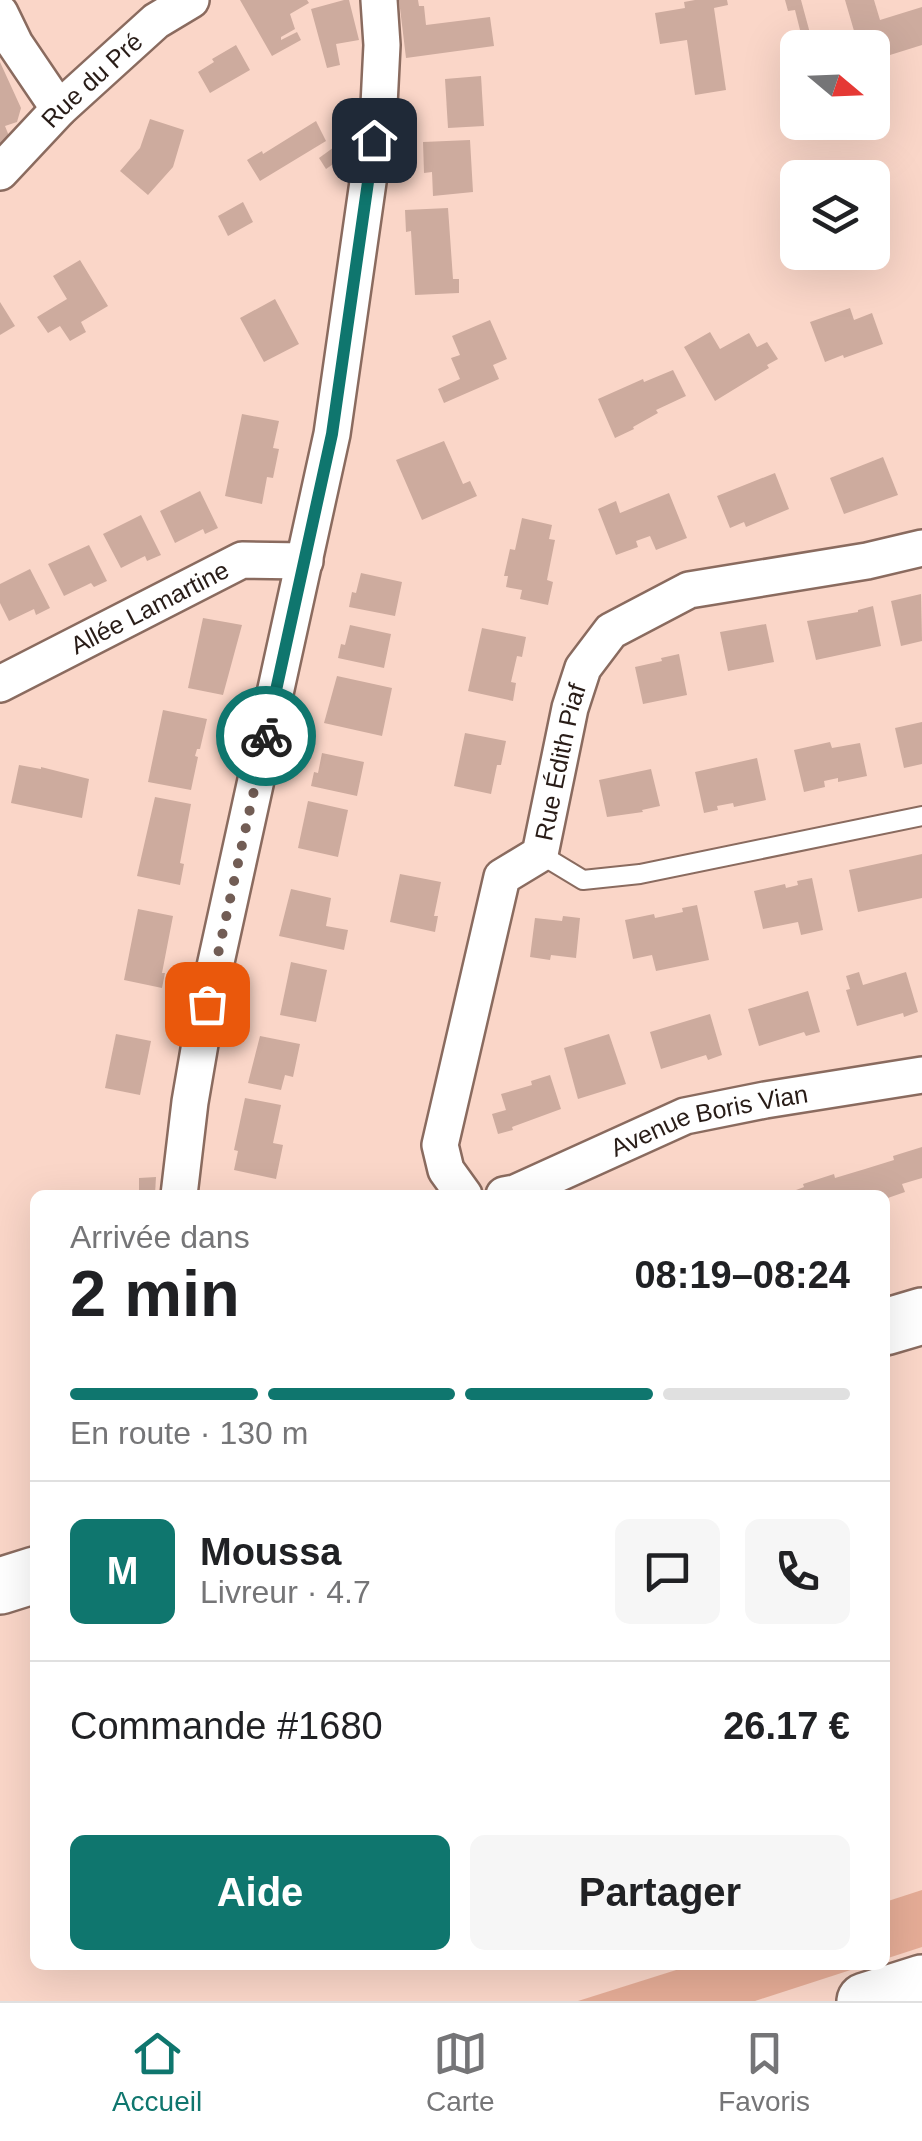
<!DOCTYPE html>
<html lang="fr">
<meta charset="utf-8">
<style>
:root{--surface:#fff;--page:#f6f6f6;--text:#202124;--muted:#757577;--line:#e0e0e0;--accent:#0f766e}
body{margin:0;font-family:Arial,sans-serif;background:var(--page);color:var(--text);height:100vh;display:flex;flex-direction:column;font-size:38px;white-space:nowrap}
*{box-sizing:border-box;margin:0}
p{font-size:32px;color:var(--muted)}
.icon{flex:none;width:55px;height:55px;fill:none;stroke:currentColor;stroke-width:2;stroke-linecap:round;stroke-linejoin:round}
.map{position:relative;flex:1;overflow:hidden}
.panel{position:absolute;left:30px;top:1190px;width:860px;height:780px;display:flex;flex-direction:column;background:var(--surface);border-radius:15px;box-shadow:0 10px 40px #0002}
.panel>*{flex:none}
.needle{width:65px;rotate:109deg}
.fabs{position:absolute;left:780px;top:30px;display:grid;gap:20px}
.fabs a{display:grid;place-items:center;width:110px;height:110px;border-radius:15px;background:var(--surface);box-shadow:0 10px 40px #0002;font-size:50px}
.pin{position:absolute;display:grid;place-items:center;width:85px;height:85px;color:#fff;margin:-42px;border-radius:20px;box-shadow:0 5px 15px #0006}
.courier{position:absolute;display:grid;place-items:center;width:100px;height:100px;margin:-50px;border:8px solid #0f766e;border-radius:50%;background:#fff;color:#222;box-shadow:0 2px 12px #0007}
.summary em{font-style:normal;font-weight:700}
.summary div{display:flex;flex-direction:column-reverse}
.summary{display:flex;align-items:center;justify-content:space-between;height:170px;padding:0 40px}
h1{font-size:65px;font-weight:700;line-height:75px}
.bar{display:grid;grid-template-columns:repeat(4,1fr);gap:15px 10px;align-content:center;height:120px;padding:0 40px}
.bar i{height:12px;border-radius:8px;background:var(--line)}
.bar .active{background:var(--accent)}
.bar p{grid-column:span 4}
.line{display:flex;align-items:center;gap:25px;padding:0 40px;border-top:2px solid var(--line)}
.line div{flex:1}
.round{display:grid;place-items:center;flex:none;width:105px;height:105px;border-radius:15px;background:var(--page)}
.cta{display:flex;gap:20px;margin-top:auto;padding:20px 40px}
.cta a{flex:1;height:115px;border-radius:15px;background:var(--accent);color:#fff;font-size:40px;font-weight:700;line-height:115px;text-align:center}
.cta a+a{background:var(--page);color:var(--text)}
.tab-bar{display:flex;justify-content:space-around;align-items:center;height:140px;border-top:2px solid var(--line);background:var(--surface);font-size:28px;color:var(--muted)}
.tab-bar a{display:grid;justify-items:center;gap:5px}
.tab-bar .active{color:var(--accent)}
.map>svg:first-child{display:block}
.green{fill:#e5ac96}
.building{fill:#cdab9e}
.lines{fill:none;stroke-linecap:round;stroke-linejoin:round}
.lane-casing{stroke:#8a6b5f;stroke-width:22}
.street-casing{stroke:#8a6b5f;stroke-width:40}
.primary-casing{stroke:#8a6b5f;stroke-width:60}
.highway-casing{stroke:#8a6b5f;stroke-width:60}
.lane{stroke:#fff;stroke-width:18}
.street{stroke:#fff;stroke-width:35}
.primary{stroke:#fff;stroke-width:55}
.highway{stroke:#fff;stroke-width:55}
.done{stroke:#725d55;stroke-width:10;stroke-dasharray:0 18}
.route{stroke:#0f766e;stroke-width:12}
.labels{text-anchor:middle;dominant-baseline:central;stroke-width:8;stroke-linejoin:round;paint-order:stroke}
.street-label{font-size:25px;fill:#281c17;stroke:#fde7de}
</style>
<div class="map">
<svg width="922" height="2001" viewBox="0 0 922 2001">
<rect width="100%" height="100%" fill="#fad6c8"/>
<!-- green -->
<g class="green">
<polygon points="922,1890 922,1947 885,1959 885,1902"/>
<polygon points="692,1965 866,1965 755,2001 578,2001"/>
</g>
<!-- building -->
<g class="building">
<polygon points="240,0 307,0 309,3 290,14 295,29 281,37 281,40 297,32 301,40 272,56"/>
<polygon points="344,0 349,0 359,40 336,44 340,65 327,68 311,9"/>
<polygon points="399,0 418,0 419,6 424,6 426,25 490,17 494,46 406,58"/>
<polygon points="695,0 727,0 728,5 714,8 726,90 695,95 687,40 660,44 655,13 685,8 684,2"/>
<polygon points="785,0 801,0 814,48 798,48 798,68 791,70 786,47 803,42 795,10 788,11"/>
<polygon points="845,0 874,0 880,20 922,7 922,45 890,55 886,42 859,48"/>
<polygon points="236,45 250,70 210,93 198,72 214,62 212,59"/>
<polygon points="0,62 21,108 17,122 5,126 9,136 0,145"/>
<polygon points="481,76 484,126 448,128 445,79"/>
<polygon points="150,119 184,130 173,167 148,195 120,171 140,148"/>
<polygon points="316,121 326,141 260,181 247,160 262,151 263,154"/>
<polygon points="470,140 473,192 433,196 432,172 424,173 423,142"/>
<polygon points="337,145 345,156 326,169 319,158"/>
<polygon points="243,202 253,222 228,236 218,216"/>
<polygon points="448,208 453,279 459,279 459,293 415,295 411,231 406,232 405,210"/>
<polygon points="80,260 108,306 81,322 86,332 70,341 60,326 48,333 37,317 67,299 53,276"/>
<polygon points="275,299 299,344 264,362 240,318"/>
<polygon points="0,302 15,326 0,335"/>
<polygon points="850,308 854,320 872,313 883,344 844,358 843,355 825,362 810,322"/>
<polygon points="490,320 507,359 493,365 499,379 444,403 438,389 460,379 451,358 460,355 452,336"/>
<polygon points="710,332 720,349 749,333 757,347 767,342 778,359 767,365 769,368 715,401 684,347"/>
<polygon points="673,370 686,396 656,410 658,413 633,427 634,429 615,438 598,399 643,379 644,382"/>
<polygon points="242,414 279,421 273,448 279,449 273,478 267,477 262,504 225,496"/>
<polygon points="444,441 463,484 470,481 477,496 422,520 396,460"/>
<polygon points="883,457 898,495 844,514 830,478"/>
<polygon points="775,473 789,509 746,527 744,522 730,528 717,496"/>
<polygon points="200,491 218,528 205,534 203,529 175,543 160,511"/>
<polygon points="669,493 687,538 656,550 650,536 636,541 638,547 616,555 598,509 616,501 620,513"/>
<polygon points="141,515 161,555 147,561 145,556 121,568 103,534"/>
<polygon points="522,518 552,525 549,539 555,540 547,580 553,582 548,605 520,599 522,590 506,587 508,576 504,576 510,549 515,550"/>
<polygon points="89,545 107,581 94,587 91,583 64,596 48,564"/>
<polygon points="30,569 50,608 36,615 34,609 9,621 0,603 0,584"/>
<polygon points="361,573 402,582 395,616 349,607 352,592 356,593"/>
<polygon points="921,594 922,641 901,646 891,601"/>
<polygon points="873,606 881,646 816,660 807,621 858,612 858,610"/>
<polygon points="203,618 242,625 223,695 188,688"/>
<polygon points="766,624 774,662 728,671 720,632"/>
<polygon points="350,625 391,634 384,668 338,658 341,644 345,645"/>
<polygon points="482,628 526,637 522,657 517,656 511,682 516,683 513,701 468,691"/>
<polygon points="679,654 687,695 643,704 635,667 662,661 661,658"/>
<polygon points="337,676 392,688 382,736 324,723"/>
<polygon points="163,710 207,719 200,749 197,749 195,756 198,757 191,790 148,782"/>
<polygon points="922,722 922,764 904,768 895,728"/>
<polygon points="465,733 506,741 501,765 497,765 491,794 454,786"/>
<polygon points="830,742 832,748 860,743 867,776 838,782 838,778 824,781 825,787 804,792 794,750"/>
<polygon points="322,753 364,762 357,796 311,786 314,772 318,773"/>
<polygon points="757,758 766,800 734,807 733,803 717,806 718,810 704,813 695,772"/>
<polygon points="19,765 41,769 41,767 89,779 82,818 11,803"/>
<polygon points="651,769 660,806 642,810 643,812 607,817 599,780"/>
<polygon points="155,797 191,804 180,863 184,864 180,885 137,876"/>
<polygon points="308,801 348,810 338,857 298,848"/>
<polygon points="922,854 922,898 858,912 849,870"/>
<polygon points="400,874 441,882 434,916 438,916 435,932 390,922"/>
<polygon points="812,878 823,930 801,935 798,922 763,929 754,891 785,884 786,888 798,885 797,881"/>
<polygon points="291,889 331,898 326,926 348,930 344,950 279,936"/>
<polygon points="697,905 709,960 656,971 652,955 633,959 625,920 654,914 655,918 683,912 682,908"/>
<polygon points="138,909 173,916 162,973 165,973 162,988 124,980"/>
<polygon points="563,916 580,918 576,958 551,955 550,960 530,957 535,918 562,921"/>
<polygon points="291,962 327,970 316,1022 280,1015"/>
<polygon points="859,972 863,985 906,972 918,1012 904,1017 903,1013 857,1026 846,990 850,989 846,976"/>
<polygon points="808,991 820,1032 806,1036 804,1032 759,1046 748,1009"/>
<polygon points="710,1014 722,1055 708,1060 706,1055 661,1069 650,1032"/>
<polygon points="116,1034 151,1041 140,1095 105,1088"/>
<polygon points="609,1034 626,1084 578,1099 564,1048"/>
<polygon points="260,1036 300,1044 293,1077 285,1075 281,1090 248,1083"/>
<polygon points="550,1075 561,1109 512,1127 513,1130 498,1134 492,1114 506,1110 501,1094 532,1085 531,1081"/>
<polygon points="245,1098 281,1105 273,1143 283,1145 276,1179 234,1170 238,1151 234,1150"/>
<polygon points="922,1147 922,1178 902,1184 905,1192 885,1199 885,1195 783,1195 804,1187 803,1184 834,1174 835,1178 865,1169 894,1160 893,1156"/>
<polygon points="156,1177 155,1194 139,1195 139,1178"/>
</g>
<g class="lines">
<defs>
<polyline id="lane" points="540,854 583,880 640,874 922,816"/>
<g id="street">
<polyline points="0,13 15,44 59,109"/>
<path id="s1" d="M0,172L59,109L156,21L191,0"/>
<path id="s2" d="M0,684L242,560L305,561"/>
<polyline points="179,1195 190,1102 207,1003 332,434 379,105 382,45 379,0"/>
<path id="s3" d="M464,1195L446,1170L440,1145L502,877L540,854L570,708L583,668L611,631L689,590L867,561L922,548"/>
<path id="s4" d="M504,1195L515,1193L685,1116L765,1100L922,1075"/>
</g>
<g id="primary">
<polyline points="885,1327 922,1316"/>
<polyline points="0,1586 35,1575"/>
</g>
<polyline id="highway" points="865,2001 922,1983"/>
</defs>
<!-- lane casing -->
<use href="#lane" class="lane-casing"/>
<!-- street casing -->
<use href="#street" class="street-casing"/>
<!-- primary casing -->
<use href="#primary" class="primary-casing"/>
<!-- highway casing -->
<use href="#highway" class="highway-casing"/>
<!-- lane -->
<use href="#lane" class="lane"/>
<!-- street -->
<use href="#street" class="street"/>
<!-- primary -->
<use href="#primary" class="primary"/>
<!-- highway -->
<use href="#highway" class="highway"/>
</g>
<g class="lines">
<!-- done -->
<polyline class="done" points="207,1004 266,736"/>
<!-- route -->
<polyline class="route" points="266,736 332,434 374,140"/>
</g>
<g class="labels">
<!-- street labels -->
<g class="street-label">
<text stroke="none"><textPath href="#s1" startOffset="130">Rue du Pré</textPath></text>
<text stroke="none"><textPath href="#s2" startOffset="168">Allée Lamartine</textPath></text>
<text stroke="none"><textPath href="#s3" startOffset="470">Rue Édith Piaf</textPath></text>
<text stroke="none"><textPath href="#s4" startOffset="220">Avenue Boris Vian</textPath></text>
</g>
</g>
</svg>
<div class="fabs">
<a><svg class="needle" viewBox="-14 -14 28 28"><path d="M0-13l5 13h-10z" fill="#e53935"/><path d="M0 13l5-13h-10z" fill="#757577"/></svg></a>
<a><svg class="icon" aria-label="layers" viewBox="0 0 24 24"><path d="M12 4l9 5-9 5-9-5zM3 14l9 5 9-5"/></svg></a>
</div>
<div class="pin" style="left:207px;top:1004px;background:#ea580c"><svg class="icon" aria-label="bag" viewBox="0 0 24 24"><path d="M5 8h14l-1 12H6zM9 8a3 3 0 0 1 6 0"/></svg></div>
<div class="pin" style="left:374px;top:140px;background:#1f2937"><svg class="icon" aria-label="home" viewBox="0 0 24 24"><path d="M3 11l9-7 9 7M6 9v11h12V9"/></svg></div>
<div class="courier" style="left:266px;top:736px"><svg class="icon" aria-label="bike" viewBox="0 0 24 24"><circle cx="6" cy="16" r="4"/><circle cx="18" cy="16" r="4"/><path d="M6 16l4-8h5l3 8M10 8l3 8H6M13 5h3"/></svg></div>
<section class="panel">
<div class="summary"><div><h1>2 min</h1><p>Arrivée dans</p></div><em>08:19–08:24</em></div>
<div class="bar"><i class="active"></i><i class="active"></i><i class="active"></i><i></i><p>En route · 130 m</p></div>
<div class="line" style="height:180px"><b class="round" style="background:var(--accent);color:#fff">M</b><div><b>Moussa</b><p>Livreur · 4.7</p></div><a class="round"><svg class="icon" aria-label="chat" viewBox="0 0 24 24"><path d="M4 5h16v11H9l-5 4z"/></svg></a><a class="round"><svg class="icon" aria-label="phone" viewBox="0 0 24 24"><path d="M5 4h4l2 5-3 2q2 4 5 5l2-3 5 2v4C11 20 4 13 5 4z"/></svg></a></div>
<div class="line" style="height:130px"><div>Commande #1680</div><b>26.17 €</b></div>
<div class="cta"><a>Aide</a><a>Partager</a></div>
</section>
</div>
<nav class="tab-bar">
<a class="active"><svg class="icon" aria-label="home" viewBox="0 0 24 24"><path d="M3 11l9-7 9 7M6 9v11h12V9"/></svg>Accueil</a>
<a><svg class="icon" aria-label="map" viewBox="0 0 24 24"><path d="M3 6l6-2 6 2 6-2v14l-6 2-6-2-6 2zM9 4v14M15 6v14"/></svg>Carte</a>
<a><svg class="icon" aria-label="saved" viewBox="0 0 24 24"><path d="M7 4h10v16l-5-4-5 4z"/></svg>Favoris</a>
</nav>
